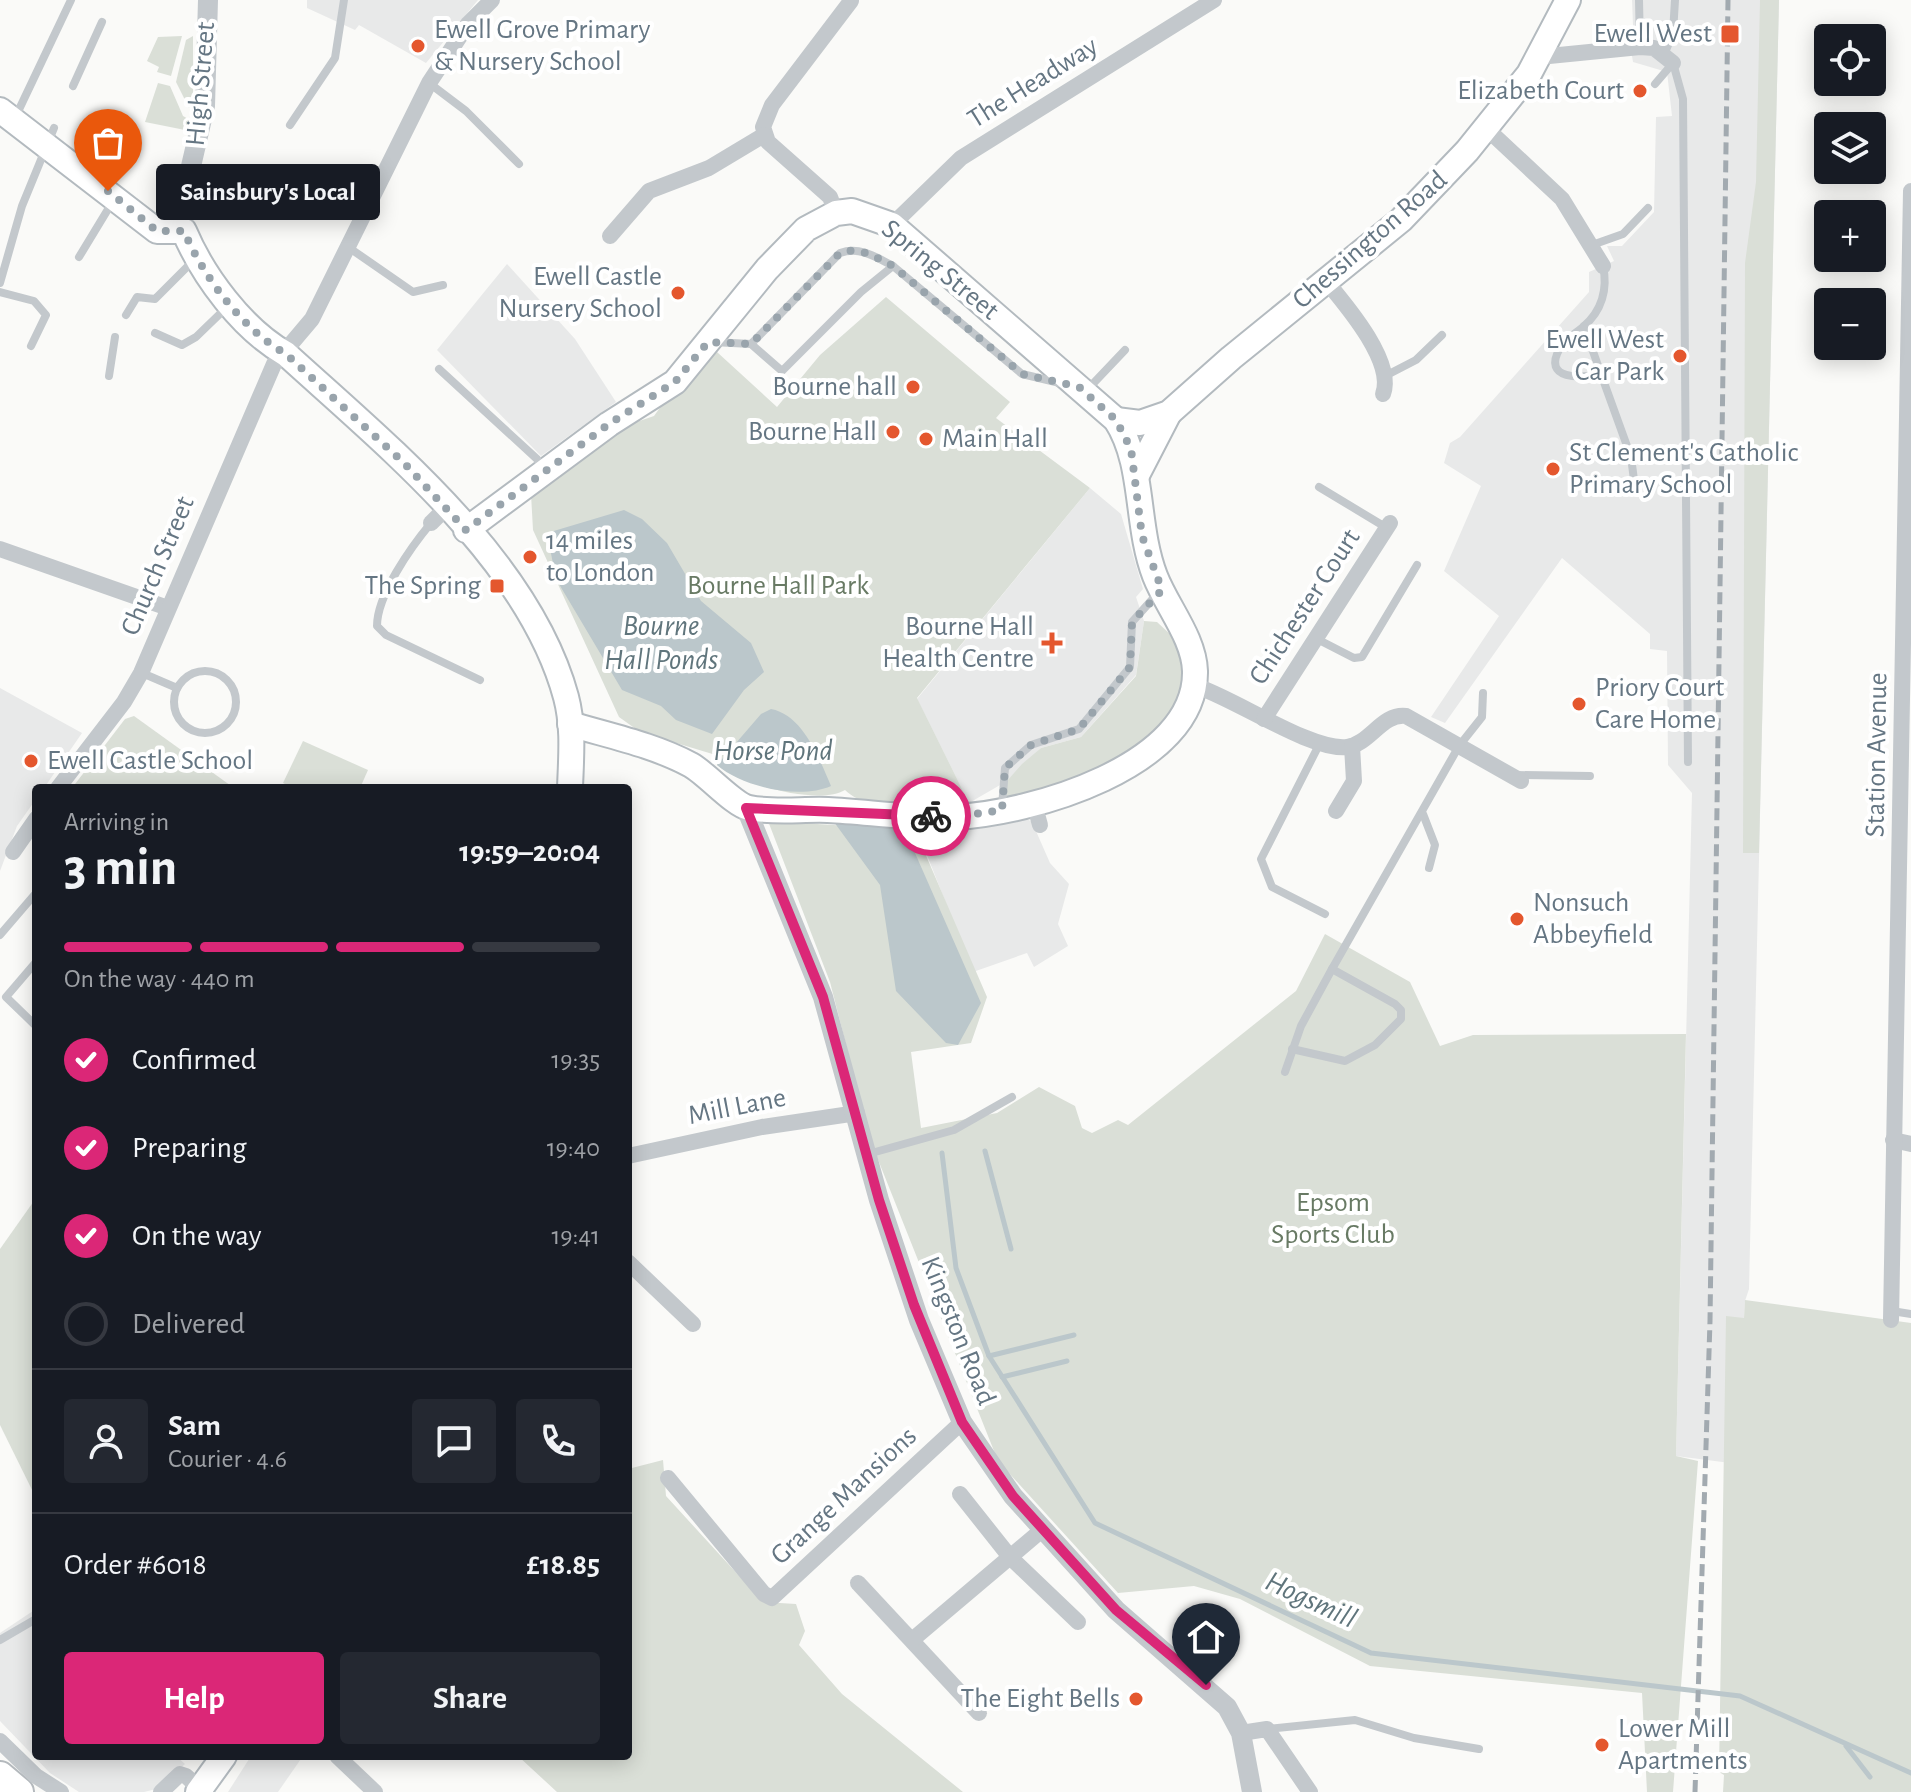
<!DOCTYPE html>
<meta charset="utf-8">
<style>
:root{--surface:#171b24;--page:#242831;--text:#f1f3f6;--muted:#9ea1a6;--line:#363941;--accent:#db2777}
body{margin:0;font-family:"Alegreya Sans",sans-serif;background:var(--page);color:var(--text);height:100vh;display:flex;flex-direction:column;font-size:30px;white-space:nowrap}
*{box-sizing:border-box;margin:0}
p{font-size:26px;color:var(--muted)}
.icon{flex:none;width:44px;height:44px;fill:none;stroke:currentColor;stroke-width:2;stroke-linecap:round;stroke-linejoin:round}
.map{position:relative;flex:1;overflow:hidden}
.panel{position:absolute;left:32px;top:784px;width:600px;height:976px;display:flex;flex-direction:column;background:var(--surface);border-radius:8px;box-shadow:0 4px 20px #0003}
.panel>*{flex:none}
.tools{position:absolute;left:1814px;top:24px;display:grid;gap:16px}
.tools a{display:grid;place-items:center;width:72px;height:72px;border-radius:8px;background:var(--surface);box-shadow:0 4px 20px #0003;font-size:40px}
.pin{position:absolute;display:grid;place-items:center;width:68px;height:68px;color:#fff;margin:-82px -34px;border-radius:50% 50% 50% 0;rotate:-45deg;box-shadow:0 0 8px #0007}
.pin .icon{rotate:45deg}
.courier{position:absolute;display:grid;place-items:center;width:80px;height:80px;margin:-40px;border:6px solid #db2777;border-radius:50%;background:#fff;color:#222;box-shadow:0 2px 10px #0007}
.bubble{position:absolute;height:56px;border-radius:8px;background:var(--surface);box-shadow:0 4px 20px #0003;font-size:26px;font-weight:700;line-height:56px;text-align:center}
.overview em{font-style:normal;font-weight:700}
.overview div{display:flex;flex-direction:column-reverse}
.overview{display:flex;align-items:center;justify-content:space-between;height:136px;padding:0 32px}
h1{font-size:52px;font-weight:700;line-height:60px}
.bar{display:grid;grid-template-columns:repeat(4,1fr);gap:12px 8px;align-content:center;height:96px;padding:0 32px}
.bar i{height:10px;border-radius:6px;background:var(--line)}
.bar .selected{background:var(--accent)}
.bar p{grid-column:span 4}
.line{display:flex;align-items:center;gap:20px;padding:0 32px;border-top:2px solid var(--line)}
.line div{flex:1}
.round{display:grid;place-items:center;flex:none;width:84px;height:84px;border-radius:8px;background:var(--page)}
ol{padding:0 32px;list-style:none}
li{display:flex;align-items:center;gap:24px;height:88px}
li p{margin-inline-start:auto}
li .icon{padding:8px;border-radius:50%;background:var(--accent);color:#fff;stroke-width:4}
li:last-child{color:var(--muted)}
li i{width:44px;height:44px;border:4px solid var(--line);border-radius:50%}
.action{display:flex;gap:16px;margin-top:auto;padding:16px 32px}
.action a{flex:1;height:92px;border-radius:8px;background:var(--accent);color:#fff;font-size:32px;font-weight:700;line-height:92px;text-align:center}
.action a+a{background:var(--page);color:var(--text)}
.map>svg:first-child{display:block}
.built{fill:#e8e9e9}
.green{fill:#dadfd7}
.water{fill:#bbc7cb}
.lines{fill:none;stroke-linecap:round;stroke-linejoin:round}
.stream{stroke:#bbc7cb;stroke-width:5}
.secondary-casing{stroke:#b3babf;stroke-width:28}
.trunk-casing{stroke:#b4b9bd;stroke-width:32}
.service{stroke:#c3c8cc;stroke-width:8}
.minor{stroke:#c3c8cc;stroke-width:16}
.tertiary{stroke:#c3c8cc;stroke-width:20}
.secondary{stroke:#fff;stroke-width:24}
.trunk{stroke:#fff;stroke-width:28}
.rail{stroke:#a2aab0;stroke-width:5;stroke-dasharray:12 6;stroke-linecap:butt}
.done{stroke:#99a4ac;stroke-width:8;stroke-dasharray:0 14.4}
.route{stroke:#db2777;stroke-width:10}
.poi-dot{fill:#e4572e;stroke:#fff;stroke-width:3}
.labels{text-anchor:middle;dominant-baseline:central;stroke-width:8;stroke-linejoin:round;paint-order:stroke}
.poi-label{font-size:28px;fill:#657683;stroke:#fff;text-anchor:end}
.street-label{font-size:28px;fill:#657683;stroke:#fff}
.park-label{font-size:28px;fill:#687a64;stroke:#fff}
.water-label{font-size:30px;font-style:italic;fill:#60757c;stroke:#fff}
</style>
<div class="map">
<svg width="1911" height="1792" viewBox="0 0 1911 1792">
<rect width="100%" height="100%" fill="#fafaf8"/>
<!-- built -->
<g class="built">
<polygon points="307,0 478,0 426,63 359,25 355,30 307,8"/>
<polygon points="1632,0 1779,0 1749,1289 1745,1301 1738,1464 1676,1456 1692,793 1668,765 1667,651 1650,649 1650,634 1562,558 1445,723 1431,717 1499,616 1444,571 1481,486 1444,463 1450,443 1460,437 1589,292 1589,272 1614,261 1607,246 1622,246 1654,212 1656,117 1672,116 1667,72 1633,62 1628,32 1633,25"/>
<polygon points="507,264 575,339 616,402 541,456 437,350"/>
<polygon points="1090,488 1121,514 1143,589 1136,597 1144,621 1136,675 1081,737 1041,748 1007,781 969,803 917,699"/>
<polygon points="0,688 82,733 44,788 36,788 36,799 17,826 0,871"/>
<polygon points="1024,817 1032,822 1050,863 1069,884 1058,924 1068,946 1034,967 1027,953 973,972 916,827 971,828"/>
<polygon points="36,1609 36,1756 176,1756 185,1764 156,1789 144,1792 79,1792 50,1773 0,1721 0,1633"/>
<polygon points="251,1756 303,1756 278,1792 228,1792"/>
</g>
<!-- green -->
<g class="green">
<polygon points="1760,0 1779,0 1759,853 1743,853 1745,263 1756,182"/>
<polygon points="182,36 171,76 157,72 159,67 147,61 158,37"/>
<polygon points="193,36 193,104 189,108 176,82 186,40"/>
<polygon points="158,83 170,86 183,116 190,120 190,131 145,122"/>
<path d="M886,297L1010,402L996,418L1090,488L917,698L969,803C935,810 870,815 845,790C819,806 739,784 717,765L719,756L640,732L619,717L533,530L531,494L619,428L654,416L669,395L717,352L777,407L820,355Z"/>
<polygon points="1144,621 1157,622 1171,635 1182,660 1186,678 1168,719 1117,766 1011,800 1007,797 1007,781 1022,764 1041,748 1081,737 1136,676"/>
<polygon points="134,716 234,788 72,788 125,719"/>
<polygon points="303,741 368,770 360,788 293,788 283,783"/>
<polygon points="768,821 915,830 987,997 971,1043 911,1052 921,1128 997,1113 1039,1087 1075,1106 1082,1128 1092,1133 1118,1120 1128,1125 1296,991 1325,934 1410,982 1440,1046 1473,1035 1686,1034 1676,1456 1698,1461 1673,1792 1647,1792 1642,1693 1370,1666 1240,1599 1194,1586 1118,1593 998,1461 871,1142 830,982"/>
<polygon points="36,1198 36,1498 0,1425 0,1249"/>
<polygon points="1745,1300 1911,1323 1911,1792 1723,1792 1724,1775 1719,1772 1726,1316 1744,1318"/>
<polygon points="663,1460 666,1496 763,1602 796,1604 805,1631 799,1645 842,1694 963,1792 557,1792 518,1756 628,1756 628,1469"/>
</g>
<!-- water -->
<g class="water">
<polygon points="624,510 642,519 667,543 701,601 751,643 764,672 744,690 712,734 676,720 661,706 622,690 556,579 547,533"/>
<path d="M771,709C803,715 819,758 831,786C800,800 742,787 717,765L761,714Z"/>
<polygon points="834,822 904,828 981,1003 958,1045 946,1043 896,991 880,885"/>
</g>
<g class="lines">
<!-- stream -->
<g class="stream">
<polyline points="985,1151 1011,1249"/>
<polyline points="942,1153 956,1268 989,1356 1095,1523 1371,1653 1740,1696 1911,1773"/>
<polyline points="989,1356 1074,1335"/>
<polyline points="1002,1377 1067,1361"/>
<polyline points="1846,1746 1870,1777"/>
</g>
<defs>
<g id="secondary">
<path d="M0,110L157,231H184C203,276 242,329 286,354C387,446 529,560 566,697C574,727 571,758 570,788"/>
<polyline points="1116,420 1140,423 1169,413 1231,358 1401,220 1467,151 1529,74 1568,0"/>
<polyline points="1137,475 1169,413"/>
<path d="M466,530L609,424L675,382L767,269L806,229L836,213L852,211L892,225L1116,420C1145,465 1135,524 1155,576C1167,607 1194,638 1195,671C1197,767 1028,814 955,817C913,819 869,812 828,810C803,809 773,813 749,808C734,805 707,774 691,765C654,745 610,736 570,724"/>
<polyline points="198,1792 224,1756"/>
</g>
<polyline id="trunk" points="0,1776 19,1792"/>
</defs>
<!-- secondary casing -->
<use href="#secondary" class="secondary-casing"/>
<!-- trunk casing -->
<use href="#trunk" class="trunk-casing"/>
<!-- service -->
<g class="service">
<polyline points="1639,0 1640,47"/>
<polyline points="1664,55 1673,33 1675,0"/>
<polyline points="1673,63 1683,99 1688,762"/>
<polyline points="429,83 466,111 519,164"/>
<polyline points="1655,84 1673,63"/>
<polyline points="73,86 102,22"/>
<polyline points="14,120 71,0"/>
<polyline points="290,125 335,58 344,0"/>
<polyline points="1592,245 1623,234 1648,208"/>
<polyline points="348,247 413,292 443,285"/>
<polyline points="79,257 113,201"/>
<path d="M1603,266C1608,289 1602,311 1583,327C1575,334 1566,338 1560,348C1541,381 1582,378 1601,374L1631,457L1634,480"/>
<polyline points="0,283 22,206 54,128"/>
<polyline points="0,292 34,301 46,315 31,346"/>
<polyline points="126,315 137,297 155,299 195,259"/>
<polyline points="1584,326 1601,374"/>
<polyline points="155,333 182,345 196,337 227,307"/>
<path d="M713,342L751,344L840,253C860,246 876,257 893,266L1022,374L1064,384"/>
<polyline points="751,344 782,371 861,292 893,266"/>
<polyline points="439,369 537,459 542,469"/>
<polyline points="109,376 115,337"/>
<polyline points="1385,376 1416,360 1442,335"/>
<polyline points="1087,390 1125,350"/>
<polyline points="1319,487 1387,528"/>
<path d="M431,523C411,547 377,595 377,626L386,635L480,680"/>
<polyline points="1317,639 1354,658 1362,657 1417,565"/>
<circle cx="205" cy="702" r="31"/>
<polyline points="142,673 177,688"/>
<polyline points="1321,741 1261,859 1272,887 1325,914"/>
<polyline points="1515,775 1590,776"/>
<polyline points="1002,807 1005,768 1031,745 1079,729 1130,667 1132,622 1158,593"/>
<polyline points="1423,814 1435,845 1429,868"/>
<polyline points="0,935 36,893"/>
<polyline points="36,962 6,997 36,1026"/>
<polyline points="1292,1049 1345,1061 1375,1045 1401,1019 1401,1010 1395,1004 1332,969 1459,746 1482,717 1483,693"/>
<polyline points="1285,1072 1301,1026 1332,969"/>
<polyline points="868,1154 954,1130 1012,1097"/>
<polyline points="1892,1311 1911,1314"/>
<polyline points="0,1640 36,1619"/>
<polyline points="1268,1729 1355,1720 1414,1738 1479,1749"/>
</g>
<!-- minor -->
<g class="minor">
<polyline points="1539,57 1640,47 1654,48 1673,63"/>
<polyline points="1486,128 1562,199 1603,266"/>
<polyline points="836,213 830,197 768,142 763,127 772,105 851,1"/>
<polyline points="892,225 961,158 1214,0"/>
<polyline points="610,236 649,191 709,168 764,135"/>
<path d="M1326,281C1346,305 1395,362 1383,394"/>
<polyline points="431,523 446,508"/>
<polyline points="0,549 168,608"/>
<path d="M1193,685C1233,697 1310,751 1347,747C1370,744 1382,713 1406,716L1521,781"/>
<polyline points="1264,719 1390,523"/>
<polyline points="58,788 124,702 141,673 274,364 312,319 429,83 468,24 492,0"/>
<polyline points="1034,803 1040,825"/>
<polyline points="1336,811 1354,781 1352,746"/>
<polyline points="13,852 36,819"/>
<polyline points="1893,1140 1911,1144"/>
<polyline points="628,1156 762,1127 857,1113"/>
<polyline points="628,1262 693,1324"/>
<polyline points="1891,1320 1911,191"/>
<polyline points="668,1478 764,1594 772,1598 962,1422"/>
<polyline points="960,1494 1010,1557 1078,1622"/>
<polyline points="858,1583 979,1713"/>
<polyline points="912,1640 1042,1530"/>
<polyline points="1241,1733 1267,1729 1310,1792"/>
<polyline points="0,1741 36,1776 61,1792"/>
<polyline points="337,1756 375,1792"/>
<polyline points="161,1792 180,1774 186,1776 200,1789"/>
</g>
<!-- tertiary -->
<g class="tertiary">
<polyline points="184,231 182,205 205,106 208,0"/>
<polyline points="746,808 823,997 879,1200 919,1320 962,1422 1013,1496 1116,1610 1227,1707 1241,1733 1252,1792"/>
</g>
<!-- secondary -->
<use href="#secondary" class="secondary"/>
<!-- trunk -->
<use href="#trunk" class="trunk"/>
<!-- rail -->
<polyline class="rail" points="1695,1792 1710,1321 1728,0"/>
</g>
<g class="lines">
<!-- done -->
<path class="done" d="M108,191L157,231H184C203,276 242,329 286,354L404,463L466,530L609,424L675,382L708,342L751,344L840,253C860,246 875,257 893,266L1022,374L1079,387L1116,420L1131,449L1142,536L1162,590L1132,622L1130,667L1079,729L1031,745L1005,768L1002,810L954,817L931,816"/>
<!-- route -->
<polyline class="route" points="931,816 746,808 823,997 879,1200 914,1305 962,1422 1013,1496 1116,1610 1206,1685"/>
</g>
<!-- markers -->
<g class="poi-dot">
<rect x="1720" y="24" width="20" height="20" rx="4"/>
<circle cx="418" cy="46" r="8"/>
<circle cx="1640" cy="91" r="8"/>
<circle cx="678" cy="293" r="8"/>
<circle cx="1680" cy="356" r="8"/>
<circle cx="913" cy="387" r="8"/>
<circle cx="893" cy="432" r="8"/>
<circle cx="926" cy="439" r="8"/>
<circle cx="1553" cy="469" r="8"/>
<circle cx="530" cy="557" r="8"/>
<rect x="489" y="578" width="16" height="16" rx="4"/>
<path d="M1048 631h8v8h8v8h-8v8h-8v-8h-8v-8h8z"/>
<circle cx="1579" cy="704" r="8"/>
<circle cx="31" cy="761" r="8"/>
<circle cx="1517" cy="919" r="8"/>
<circle cx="1136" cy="1699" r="8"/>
<circle cx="1602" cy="1745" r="8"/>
</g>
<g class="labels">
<!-- poi labels -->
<g class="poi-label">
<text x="434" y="30" text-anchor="start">Ewell Grove Primary<tspan x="434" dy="32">&amp; Nursery School</tspan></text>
<text x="1712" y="34">Ewell West</text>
<text x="1624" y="91">Elizabeth Court</text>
<text x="662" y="277">Ewell Castle<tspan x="662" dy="32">Nursery School</tspan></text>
<text x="1664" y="340">Ewell West<tspan x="1664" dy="32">Car Park</tspan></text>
<text x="897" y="387">Bourne hall</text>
<text x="877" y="432">Bourne Hall</text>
<text x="942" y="439" text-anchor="start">Main Hall</text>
<text x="1569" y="453" text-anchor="start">St Clement's Catholic<tspan x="1569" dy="32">Primary School</tspan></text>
<text x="546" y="541" text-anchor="start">14 miles<tspan x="546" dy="32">to London</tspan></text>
<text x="481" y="586">The Spring</text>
<text x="1034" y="627">Bourne Hall<tspan x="1034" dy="32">Health Centre</tspan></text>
<text x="1595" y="688" text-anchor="start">Priory Court<tspan x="1595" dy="32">Care Home</tspan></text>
<text x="47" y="761" text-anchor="start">Ewell Castle School</text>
<text x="1533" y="903" text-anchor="start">Nonsuch<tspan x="1533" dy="32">Abbeyfield</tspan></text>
<text x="1120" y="1699">The Eight Bells</text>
<text x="1618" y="1729" text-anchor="start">Lower Mill<tspan x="1618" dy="32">Apartments</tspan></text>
</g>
<!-- street labels -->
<g class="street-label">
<text transform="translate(1033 83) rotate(-32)">The Headway</text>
<text transform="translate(201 84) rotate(-85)">High Street</text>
<text transform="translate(1370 240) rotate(-41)">Chessington Road</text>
<text transform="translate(940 270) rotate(39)">Spring Street</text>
<text transform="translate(158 566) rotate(-67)">Church Street</text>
<text transform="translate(1305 607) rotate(-57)">Chichester Court</text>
<text transform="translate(1877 755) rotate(-89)">Station Avenue</text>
<text transform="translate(737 1107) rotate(-11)">Mill Lane</text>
<text transform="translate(958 1331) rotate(68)">Kingston Road</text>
<text transform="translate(844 1496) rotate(-43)">Grange Mansions</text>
</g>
<!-- park labels -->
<g class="park-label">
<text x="778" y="586">Bourne Hall Park</text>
<text x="1333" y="1203">Epsom<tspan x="1333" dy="32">Sports Club</tspan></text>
</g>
<!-- water labels -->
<g class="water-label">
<text x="661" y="626">Bourne<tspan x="661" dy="34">Hall Ponds</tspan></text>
<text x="773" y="751">Horse Pond</text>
<text transform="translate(1311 1600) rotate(25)">Hogsmill</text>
</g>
</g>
</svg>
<div class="tools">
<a><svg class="icon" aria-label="locate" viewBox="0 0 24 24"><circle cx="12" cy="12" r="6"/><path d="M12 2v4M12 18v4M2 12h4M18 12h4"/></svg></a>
<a><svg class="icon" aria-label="layers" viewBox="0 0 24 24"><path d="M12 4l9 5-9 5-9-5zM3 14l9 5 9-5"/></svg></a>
<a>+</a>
<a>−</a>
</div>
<div class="pin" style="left:108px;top:191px;background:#ea580c"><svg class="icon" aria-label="bag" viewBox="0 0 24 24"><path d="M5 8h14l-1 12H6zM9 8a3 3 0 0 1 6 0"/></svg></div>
<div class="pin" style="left:1206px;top:1685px;background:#1f2937"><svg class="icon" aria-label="home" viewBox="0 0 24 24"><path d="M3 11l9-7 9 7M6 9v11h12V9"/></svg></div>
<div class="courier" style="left:931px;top:816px"><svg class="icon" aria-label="bike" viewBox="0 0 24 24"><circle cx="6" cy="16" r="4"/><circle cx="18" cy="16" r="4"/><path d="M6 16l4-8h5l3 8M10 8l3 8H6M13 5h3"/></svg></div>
<div class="bubble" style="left:156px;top:164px;width:224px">Sainsbury's Local</div>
<section class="panel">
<div class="overview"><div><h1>3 min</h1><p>Arriving in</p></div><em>19:59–20:04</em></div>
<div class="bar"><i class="selected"></i><i class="selected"></i><i class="selected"></i><i></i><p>On the way · 440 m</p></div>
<ol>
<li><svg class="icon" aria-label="check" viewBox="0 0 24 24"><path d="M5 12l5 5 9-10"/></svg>Confirmed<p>19:35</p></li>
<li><svg class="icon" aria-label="check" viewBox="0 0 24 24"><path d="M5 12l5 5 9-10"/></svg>Preparing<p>19:40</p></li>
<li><svg class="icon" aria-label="check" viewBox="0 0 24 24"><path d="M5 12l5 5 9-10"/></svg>On the way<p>19:41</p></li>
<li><i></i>Delivered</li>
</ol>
<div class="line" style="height:144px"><a class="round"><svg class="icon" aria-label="person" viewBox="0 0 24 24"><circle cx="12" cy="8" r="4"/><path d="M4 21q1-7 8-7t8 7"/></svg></a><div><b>Sam</b><p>Courier · 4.6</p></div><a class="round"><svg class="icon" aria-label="chat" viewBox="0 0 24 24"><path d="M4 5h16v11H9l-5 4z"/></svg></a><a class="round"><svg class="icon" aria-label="phone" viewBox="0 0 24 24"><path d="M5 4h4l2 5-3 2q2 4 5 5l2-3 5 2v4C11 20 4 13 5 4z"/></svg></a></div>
<div class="line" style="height:104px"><div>Order #6018</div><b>£18.85</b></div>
<div class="action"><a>Help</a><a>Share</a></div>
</section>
</div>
